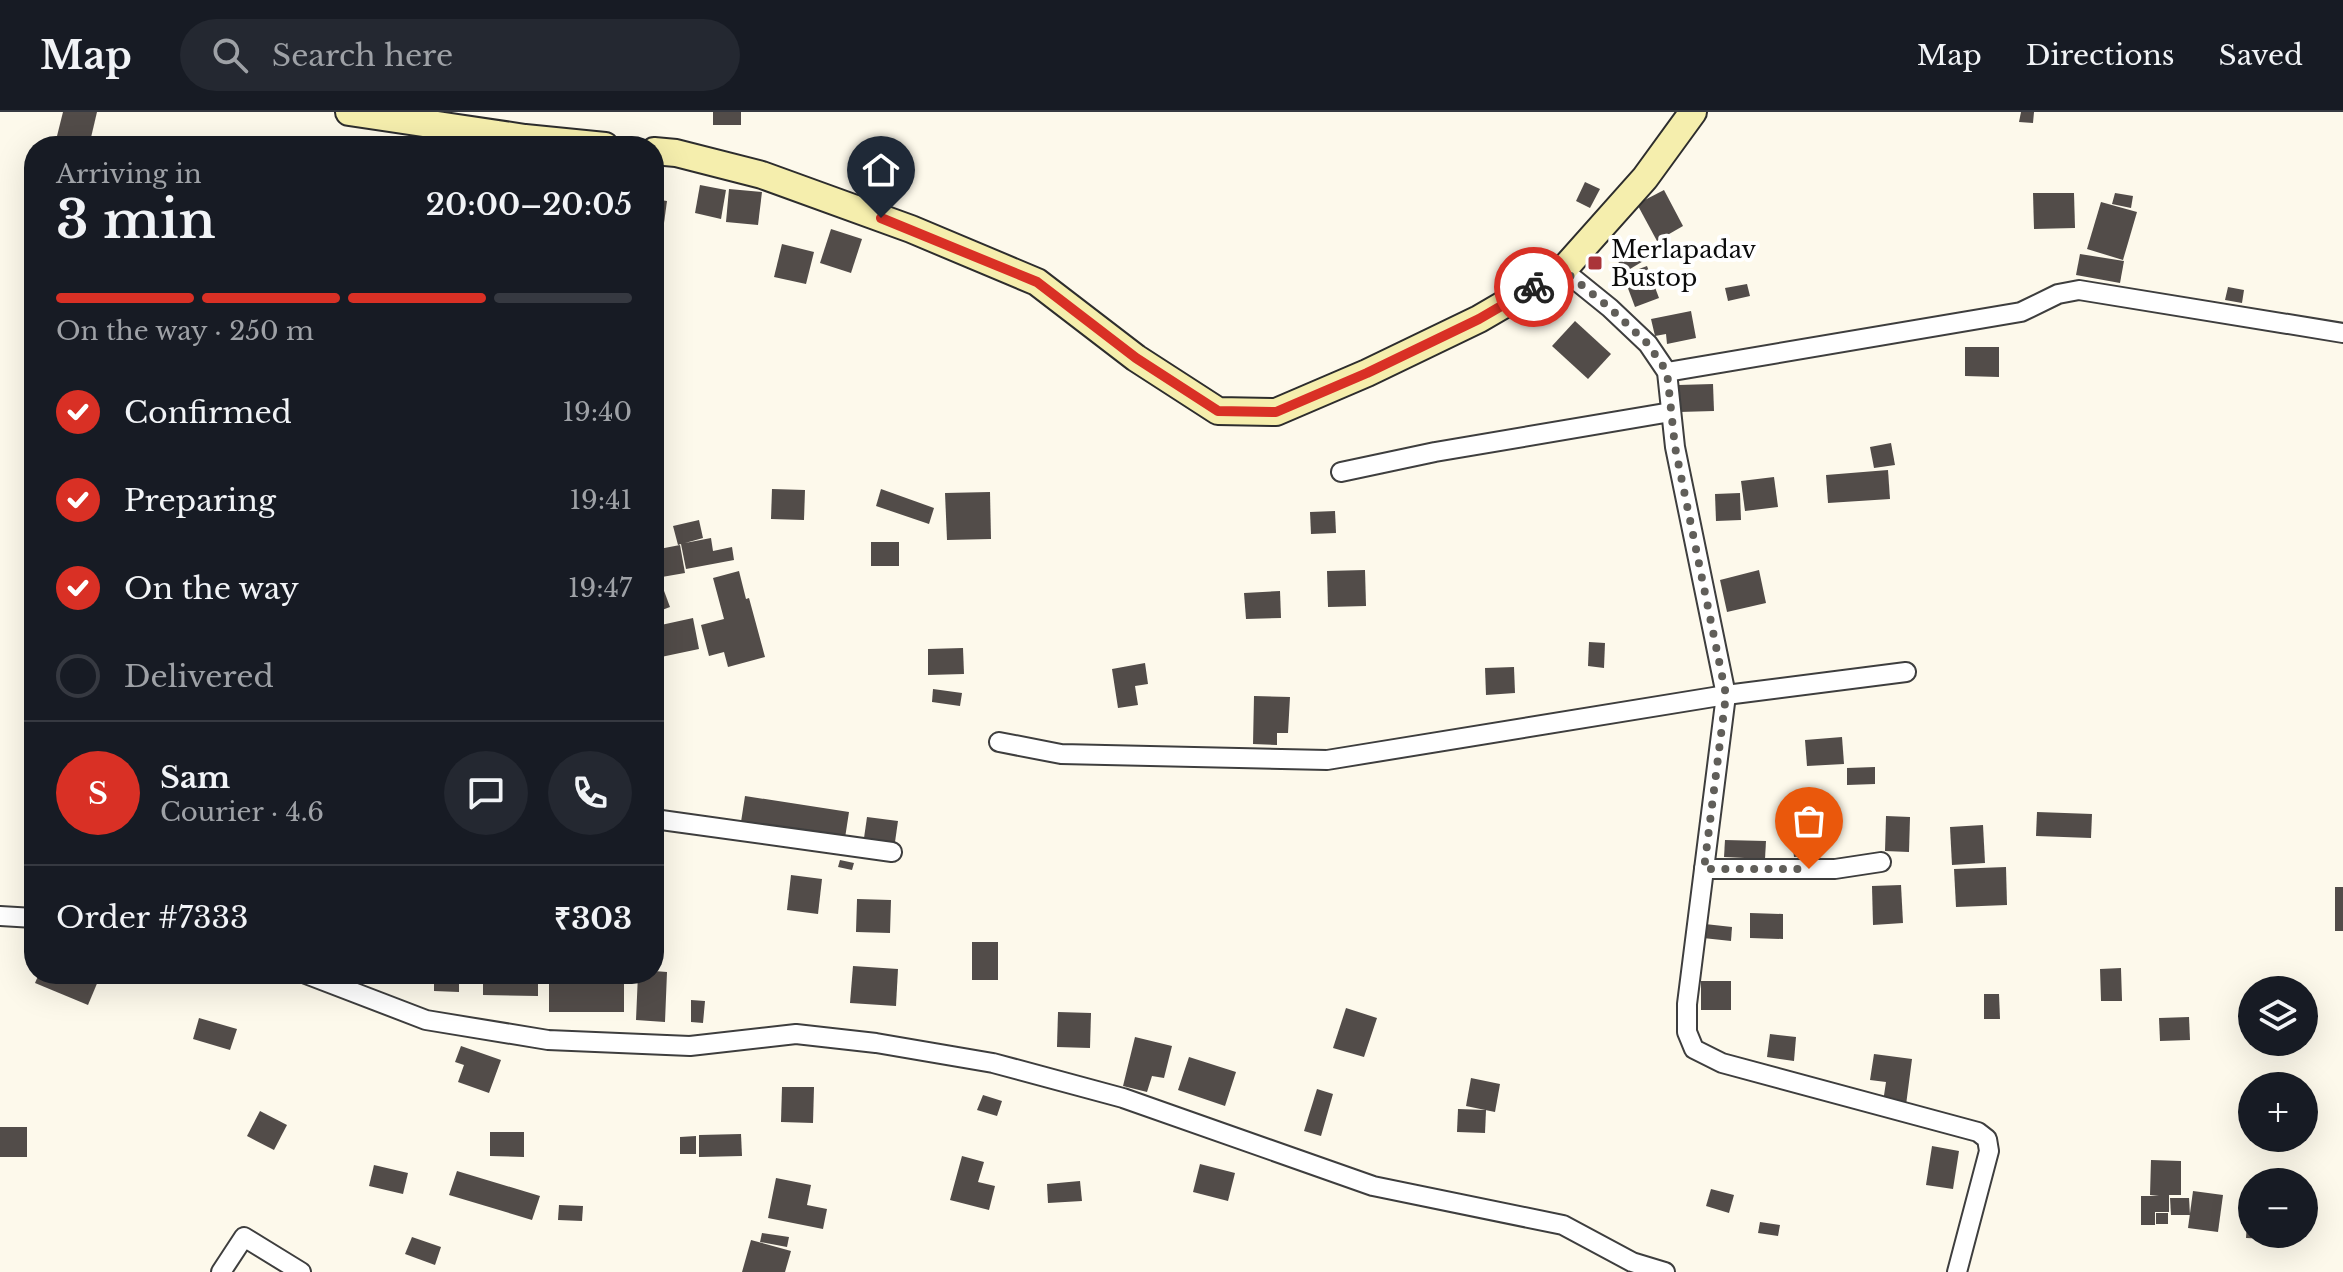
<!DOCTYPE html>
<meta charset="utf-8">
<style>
:root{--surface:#171b24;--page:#242831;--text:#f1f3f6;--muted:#9ea1a6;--line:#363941;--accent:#d93025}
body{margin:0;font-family:"Libre Baskerville",serif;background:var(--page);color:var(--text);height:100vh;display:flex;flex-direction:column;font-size:30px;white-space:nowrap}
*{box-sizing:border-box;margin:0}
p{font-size:26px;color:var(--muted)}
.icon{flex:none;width:44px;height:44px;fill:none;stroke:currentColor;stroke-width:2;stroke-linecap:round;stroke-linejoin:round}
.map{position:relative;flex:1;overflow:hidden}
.details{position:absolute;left:24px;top:24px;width:640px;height:848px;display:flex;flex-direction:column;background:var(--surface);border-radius:32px;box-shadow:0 8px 32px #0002}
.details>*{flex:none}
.fabs{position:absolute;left:2238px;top:864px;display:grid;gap:16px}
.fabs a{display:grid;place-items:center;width:80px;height:80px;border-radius:50%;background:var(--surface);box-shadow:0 8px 32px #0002;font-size:40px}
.pin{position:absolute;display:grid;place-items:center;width:68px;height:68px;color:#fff;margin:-82px -34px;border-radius:50% 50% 50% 0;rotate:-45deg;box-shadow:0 0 8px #0007}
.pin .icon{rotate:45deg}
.courier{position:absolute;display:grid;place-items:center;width:80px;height:80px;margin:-40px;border:6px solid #d93025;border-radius:50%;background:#fff;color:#222;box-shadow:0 2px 10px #0007}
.summary em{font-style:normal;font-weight:600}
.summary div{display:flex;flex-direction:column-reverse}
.summary{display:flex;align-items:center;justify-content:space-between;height:136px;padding:0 32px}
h1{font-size:52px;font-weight:600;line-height:60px}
.bar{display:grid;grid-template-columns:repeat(4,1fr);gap:12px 8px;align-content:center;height:96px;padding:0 32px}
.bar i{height:10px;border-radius:6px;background:var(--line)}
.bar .current{background:var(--accent)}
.bar p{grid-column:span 4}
.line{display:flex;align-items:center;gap:20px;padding:0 32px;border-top:2px solid var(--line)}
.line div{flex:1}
.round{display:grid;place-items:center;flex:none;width:84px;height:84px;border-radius:42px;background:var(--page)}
ol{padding:0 32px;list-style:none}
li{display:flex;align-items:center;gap:24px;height:88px}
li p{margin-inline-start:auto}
li .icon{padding:8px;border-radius:50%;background:var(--accent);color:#fff;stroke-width:4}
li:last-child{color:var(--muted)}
li i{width:44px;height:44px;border:4px solid var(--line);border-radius:50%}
header{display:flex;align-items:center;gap:48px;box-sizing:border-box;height:112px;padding:0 40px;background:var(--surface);border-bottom:2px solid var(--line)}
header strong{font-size:38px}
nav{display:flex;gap:44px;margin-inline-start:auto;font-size:28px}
.search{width:560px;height:72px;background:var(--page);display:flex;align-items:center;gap:20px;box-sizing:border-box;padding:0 28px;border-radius:44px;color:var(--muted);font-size:30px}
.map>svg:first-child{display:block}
.building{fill:#524c49}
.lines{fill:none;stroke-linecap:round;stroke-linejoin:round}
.street-casing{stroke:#3e3e3e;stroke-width:22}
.secondary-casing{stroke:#2d2d2d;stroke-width:30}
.street{stroke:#fff;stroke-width:18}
.secondary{stroke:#f5eead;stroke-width:26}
.done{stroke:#605e59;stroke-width:8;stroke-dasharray:0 14.4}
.route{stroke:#d93025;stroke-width:10}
.poi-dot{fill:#aa3439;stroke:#fff;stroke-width:3}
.labels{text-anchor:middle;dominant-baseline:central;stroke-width:8;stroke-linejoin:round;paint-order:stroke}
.poi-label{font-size:24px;fill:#0b0b0b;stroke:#fff;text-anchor:start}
</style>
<header>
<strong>Map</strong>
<div class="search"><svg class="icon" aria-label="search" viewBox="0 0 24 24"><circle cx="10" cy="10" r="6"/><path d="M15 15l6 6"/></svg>Search here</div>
<nav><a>Map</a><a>Directions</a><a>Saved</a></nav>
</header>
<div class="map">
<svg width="2343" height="1160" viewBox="0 0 2343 1160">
<rect width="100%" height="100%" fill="#fdf9eb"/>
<!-- building -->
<g class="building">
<polygon points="63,0 97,0 89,34 56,28"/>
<rect x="713" y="0" width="28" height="13"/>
<polygon points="2021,0 2034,0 2033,11 2019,10"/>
<polygon points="260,25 261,34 235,34 234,27"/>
<polygon points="267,29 289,30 289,34 266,34"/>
<polygon points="1585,70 1600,77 1590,96 1576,89"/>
<polygon points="700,73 726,78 721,107 695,101"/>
<polygon points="729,77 762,80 758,113 726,110"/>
<polygon points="1664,78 1683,114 1657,129 1637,92"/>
<polygon points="2033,81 2074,81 2075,116 2034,117"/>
<polygon points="2115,81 2133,84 2131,96 2112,92"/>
<polygon points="654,87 667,89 664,111 654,110"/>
<polygon points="2101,90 2137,100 2123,148 2087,137"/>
<polygon points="831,117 862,127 851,161 820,151"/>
<polygon points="782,132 814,140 806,172 774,165"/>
<polygon points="1636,132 1645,148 1625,160 1615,145"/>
<polygon points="2080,142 2124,149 2120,171 2076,163"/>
<polygon points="1647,154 1659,186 1635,195 1623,163"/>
<polygon points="1747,172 1750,184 1728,189 1725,176"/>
<polygon points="2228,175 2244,178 2242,191 2225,188"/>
<polygon points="1691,199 1696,226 1667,232 1666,222 1655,224 1651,207"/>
<polygon points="1575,209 1611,242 1588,267 1552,234"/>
<polygon points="1965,235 1999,235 1999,265 1965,264"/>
<polygon points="1713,272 1714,299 1679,300 1678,273"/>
<polygon points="1891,331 1895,353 1874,356 1870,335"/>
<polygon points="1888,358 1890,387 1828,391 1826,363"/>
<polygon points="1774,365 1778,395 1745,399 1741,369"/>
<polygon points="772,377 805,378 804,408 771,407"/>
<polygon points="881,377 934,396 929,412 876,394"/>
<polygon points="990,380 991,427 947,428 945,381"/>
<polygon points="1740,381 1741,408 1716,409 1715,382"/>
<polygon points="1335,399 1336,421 1311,422 1310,400"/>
<polygon points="699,408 703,426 685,431 711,426 713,439 732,435 734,448 686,457 681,432 678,433 673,414"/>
<rect x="871" y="430" width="28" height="24"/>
<polygon points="680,433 685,461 656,466 654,438"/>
<polygon points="1365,458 1366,494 1328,495 1327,459"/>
<polygon points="1759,458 1766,491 1727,500 1720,468"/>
<polygon points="739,459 746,487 749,486 765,545 728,555 724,540 709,544 701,513 724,507 713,466"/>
<polygon points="660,468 670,495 654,501 654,470"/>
<polygon points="1280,479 1281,506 1246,507 1244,481"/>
<polygon points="659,506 661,513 693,506 699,537 661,545 657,527 654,528 654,507"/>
<polygon points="1589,530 1605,531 1604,556 1588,554"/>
<polygon points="963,536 964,562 928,563 928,537"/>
<polygon points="1145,551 1148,572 1135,574 1138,593 1118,596 1112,557"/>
<polygon points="1514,555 1515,581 1486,583 1485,556"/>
<polygon points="933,577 962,581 960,594 932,590"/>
<polygon points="1254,584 1290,585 1288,621 1277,621 1277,633 1253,632"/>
<polygon points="1842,625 1844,652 1807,654 1805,628"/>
<polygon points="1875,655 1875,672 1847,673 1847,656"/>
<polygon points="745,684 849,700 845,726 741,710"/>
<polygon points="2037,700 2092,702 2091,726 2036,724"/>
<polygon points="1886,704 1910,705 1909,740 1885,739"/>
<polygon points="867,705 898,709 894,737 863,733"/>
<polygon points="1983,713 1985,751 1952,753 1950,715"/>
<polygon points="1806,717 1808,744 1794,745 1791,718"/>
<polygon points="1725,728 1766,729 1765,747 1724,745"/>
<polygon points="840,748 854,751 852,758 838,755"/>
<polygon points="2006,755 2007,793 1956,795 1954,757"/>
<polygon points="791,763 822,767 818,802 787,798"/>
<polygon points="1901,773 1903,811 1873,813 1872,774"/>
<rect x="2335" y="775" width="8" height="44"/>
<polygon points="857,787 891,788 890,821 856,820"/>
<polygon points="1750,801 1783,802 1783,827 1750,826"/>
<polygon points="1705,812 1732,815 1731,829 1703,826"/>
<rect x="972" y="830" width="26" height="38"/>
<polygon points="853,854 898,857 896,894 850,891"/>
<polygon points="2121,856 2122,889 2101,889 2100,857"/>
<polygon points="654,859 667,860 665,910 636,908 638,862 654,862"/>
<polygon points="39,862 101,862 88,893 35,871"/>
<polygon points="434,862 459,862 459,880 434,879"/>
<polygon points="483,862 538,862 538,884 483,883"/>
<polygon points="591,862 624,862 624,900 549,900 549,872 591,872"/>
<rect x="1701" y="869" width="30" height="29"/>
<polygon points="2304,881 2308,881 2309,916 2304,916"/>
<polygon points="1984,882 1999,882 2000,907 1984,907"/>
<polygon points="691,888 705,889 703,911 691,910"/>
<polygon points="1346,896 1377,906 1364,945 1333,936"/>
<polygon points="1058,900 1091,901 1090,936 1057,935"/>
<polygon points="2189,905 2190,928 2160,929 2159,906"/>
<polygon points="199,906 237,917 230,938 193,927"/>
<polygon points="1770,922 1796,925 1794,949 1767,945"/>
<polygon points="1135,925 1172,934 1164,966 1152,964 1147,980 1123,974"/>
<polygon points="461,934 501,948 489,981 458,970 464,953 455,950"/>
<polygon points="1874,942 1912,947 1906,993 1883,990 1886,970 1870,968"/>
<polygon points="1189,945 1236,960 1225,994 1178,978"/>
<polygon points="1471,966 1500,972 1495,1000 1466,994"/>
<polygon points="782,975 814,975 813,1011 781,1010"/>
<polygon points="1317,977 1333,982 1321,1024 1304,1019"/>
<polygon points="983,983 1002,989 997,1004 977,998"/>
<polygon points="1458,997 1486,998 1485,1021 1457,1020"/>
<polygon points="260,999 287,1013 274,1038 247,1024"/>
<rect x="0" y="1015" width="27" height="30"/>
<polygon points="490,1020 524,1020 524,1045 490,1044"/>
<polygon points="741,1022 742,1044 699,1045 699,1023"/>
<polygon points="696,1024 696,1042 680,1042 680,1025"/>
<polygon points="1932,1034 1959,1039 1953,1077 1926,1073"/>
<polygon points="962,1044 984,1050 978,1070 995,1074 989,1098 950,1088"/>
<polygon points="2151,1048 2181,1049 2181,1083 2169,1083 2169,1100 2155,1100 2155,1113 2141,1113 2141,1084 2159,1084 2150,1083"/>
<polygon points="1200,1052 1235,1061 1228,1089 1193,1080"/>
<polygon points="374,1053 408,1061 403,1082 369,1074"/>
<polygon points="457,1059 540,1084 532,1108 449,1083"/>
<polygon points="776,1066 811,1073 807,1093 827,1097 823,1117 768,1106"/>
<polygon points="1080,1069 1082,1089 1048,1091 1047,1072"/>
<polygon points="1711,1077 1734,1083 1729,1101 1706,1094"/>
<polygon points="2249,1078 2252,1078 2252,1122 2287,1122 2287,1128 2246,1126"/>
<polygon points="2193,1079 2223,1083 2218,1120 2188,1116"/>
<polygon points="2170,1086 2189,1086 2190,1103 2171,1103"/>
<polygon points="559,1093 583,1094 582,1109 558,1108"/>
<rect x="2156" y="1101" width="12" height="11"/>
<polygon points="1760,1110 1780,1113 1778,1124 1758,1121"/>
<polygon points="762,1121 789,1125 787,1135 760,1130"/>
<polygon points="412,1125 441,1135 435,1153 405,1142"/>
<polygon points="751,1128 791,1139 785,1160 742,1160"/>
</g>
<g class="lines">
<defs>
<g id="street">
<polyline points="1563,158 1610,196 1648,232 1667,260 1675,335 1726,583 1687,892 1687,920 1694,937 1722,951 1978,1020 1987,1027 1989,1039 1957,1160"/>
<polyline points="1667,260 2021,200 2058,182 2079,178 2343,221"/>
<polyline points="1341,360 1435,340 1671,300"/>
<polyline points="999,630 1061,642 1327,648 1726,583 1906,560"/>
<polyline points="654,707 892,740"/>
<polyline points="1704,757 1835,757 1881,750"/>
<polyline points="0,804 34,806"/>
<polyline points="306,862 426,908 548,928 690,934 796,922 876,931 993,951 1123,986 1373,1074 1563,1113 1632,1150 1665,1160"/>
<polyline points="221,1160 244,1125 301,1160"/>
</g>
<g id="secondary">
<polyline points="349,0 525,26 605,34"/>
<polyline points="654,39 676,41 762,63 911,117 1037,170 1136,246 1218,299 1276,300 1367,261 1479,207 1563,158 1645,66 1693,0"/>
</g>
</defs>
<!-- street casing -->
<use href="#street" class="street-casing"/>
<!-- secondary casing -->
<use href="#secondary" class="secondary-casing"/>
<!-- street -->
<use href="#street" class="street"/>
<!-- secondary -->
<use href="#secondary" class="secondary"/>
</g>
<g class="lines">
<!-- done -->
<polyline class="done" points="1534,175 1563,158 1610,196 1648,232 1667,260 1675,335 1726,583 1704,757 1809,757"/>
<!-- route -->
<polyline class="route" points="881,106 1037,170 1136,246 1218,299 1276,300 1367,261 1479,207 1534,175"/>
</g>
<!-- markers -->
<rect class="poi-dot" x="1587" y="143" width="16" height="16" rx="4"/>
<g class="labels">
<!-- poi labels -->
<g class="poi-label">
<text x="1611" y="137">Merlapadav<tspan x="1611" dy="28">Bustop</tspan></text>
</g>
</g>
</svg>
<div class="fabs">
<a><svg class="icon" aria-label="layers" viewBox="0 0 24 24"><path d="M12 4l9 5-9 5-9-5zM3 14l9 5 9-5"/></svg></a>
<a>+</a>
<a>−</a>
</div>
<div class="pin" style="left:1809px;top:757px;background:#ea580c"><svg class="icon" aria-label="bag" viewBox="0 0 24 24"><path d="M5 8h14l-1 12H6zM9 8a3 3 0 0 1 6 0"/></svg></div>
<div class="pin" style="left:881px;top:106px;background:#1f2937"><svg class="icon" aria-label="home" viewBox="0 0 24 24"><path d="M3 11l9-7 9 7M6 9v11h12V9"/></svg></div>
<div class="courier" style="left:1534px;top:175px"><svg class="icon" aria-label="bike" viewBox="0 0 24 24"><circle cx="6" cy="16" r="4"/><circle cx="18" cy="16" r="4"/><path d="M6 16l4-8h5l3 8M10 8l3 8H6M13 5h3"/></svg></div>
<section class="details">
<div class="summary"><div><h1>3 min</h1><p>Arriving in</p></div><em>20:00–20:05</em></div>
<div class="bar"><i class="current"></i><i class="current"></i><i class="current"></i><i></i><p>On the way · 250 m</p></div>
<ol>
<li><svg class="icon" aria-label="check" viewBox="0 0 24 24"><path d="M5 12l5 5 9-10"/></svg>Confirmed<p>19:40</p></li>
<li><svg class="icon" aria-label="check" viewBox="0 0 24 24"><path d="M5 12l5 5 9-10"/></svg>Preparing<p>19:41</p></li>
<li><svg class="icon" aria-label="check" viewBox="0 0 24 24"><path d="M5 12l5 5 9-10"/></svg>On the way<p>19:47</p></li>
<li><i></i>Delivered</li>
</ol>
<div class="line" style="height:144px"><b class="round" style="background:var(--accent);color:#fff">S</b><div><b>Sam</b><p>Courier · 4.6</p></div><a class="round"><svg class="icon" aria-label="chat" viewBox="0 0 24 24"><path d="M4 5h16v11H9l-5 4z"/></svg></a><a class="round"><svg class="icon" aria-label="phone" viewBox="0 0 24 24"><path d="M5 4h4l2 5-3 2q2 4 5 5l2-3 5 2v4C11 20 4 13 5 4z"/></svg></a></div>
<div class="line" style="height:104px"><div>Order #7333</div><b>₹303</b></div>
</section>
</div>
